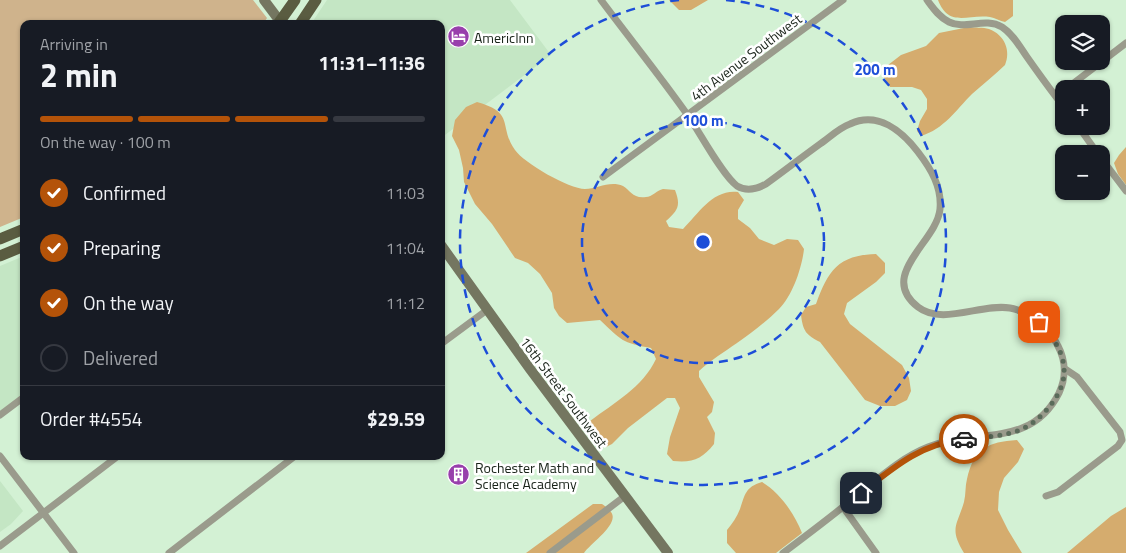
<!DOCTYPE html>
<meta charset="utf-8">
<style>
:root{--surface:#171b24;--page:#242831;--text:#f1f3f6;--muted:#9ea1a6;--line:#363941;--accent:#b45309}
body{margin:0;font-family:"Titillium Web",sans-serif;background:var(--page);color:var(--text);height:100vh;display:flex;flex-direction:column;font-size:19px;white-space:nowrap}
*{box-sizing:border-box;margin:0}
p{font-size:16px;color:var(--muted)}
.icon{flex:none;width:28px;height:28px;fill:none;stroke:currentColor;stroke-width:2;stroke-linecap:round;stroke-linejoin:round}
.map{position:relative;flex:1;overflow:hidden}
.panel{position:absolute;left:20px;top:20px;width:425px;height:440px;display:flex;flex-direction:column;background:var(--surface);border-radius:10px;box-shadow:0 1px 4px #0004}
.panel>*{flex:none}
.controls{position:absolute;left:1055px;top:15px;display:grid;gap:10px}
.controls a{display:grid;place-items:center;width:55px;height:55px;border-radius:10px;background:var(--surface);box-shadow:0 1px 4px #0004;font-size:25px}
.pin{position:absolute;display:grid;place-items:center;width:42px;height:42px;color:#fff;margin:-21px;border-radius:10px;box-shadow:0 2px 8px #0006}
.courier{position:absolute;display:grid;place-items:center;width:50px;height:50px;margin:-25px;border:4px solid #b45309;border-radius:50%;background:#fff;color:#222;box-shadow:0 1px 6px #0007}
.summary em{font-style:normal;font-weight:700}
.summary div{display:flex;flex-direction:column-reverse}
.summary{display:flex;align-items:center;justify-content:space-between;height:85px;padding:0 20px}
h1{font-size:32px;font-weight:700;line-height:38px}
.bar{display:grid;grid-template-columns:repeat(4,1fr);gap:8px 5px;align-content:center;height:60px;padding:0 20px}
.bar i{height:6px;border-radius:4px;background:var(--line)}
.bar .active{background:var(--accent)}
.bar p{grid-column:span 4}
.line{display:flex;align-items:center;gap:12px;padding:0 20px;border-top:1px solid var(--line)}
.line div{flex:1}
ol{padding:0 20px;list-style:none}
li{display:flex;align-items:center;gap:15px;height:55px}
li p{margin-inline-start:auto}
li .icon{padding:5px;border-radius:50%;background:var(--accent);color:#fff;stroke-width:4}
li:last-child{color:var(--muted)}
li i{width:28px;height:28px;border:2px solid var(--line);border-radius:50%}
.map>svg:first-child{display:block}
.built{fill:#c4e6c4}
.green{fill:#cfb38c}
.forest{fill:#d5ac6e}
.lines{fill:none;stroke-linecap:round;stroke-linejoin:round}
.minor{stroke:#9a9b8c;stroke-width:7}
.secondary{stroke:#747660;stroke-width:10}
.primary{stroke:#5a5c41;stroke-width:11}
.done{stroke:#5a6b5a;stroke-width:5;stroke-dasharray:0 9}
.route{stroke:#b45309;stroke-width:6}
.ring{fill:none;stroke:#1d4ed8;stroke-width:2.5;stroke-dasharray:9 6}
.labels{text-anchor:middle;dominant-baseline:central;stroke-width:5;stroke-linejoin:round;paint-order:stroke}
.poi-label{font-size:14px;fill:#192319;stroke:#fff;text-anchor:start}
.street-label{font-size:14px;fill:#192319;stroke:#fff}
.centre{fill:#1d4ed8;stroke:#fff;stroke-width:2.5}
.ring-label{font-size:15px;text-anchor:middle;font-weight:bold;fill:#1d4ed8;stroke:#fff;stroke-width:5;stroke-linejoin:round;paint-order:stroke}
</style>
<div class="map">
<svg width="1126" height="553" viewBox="0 0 1126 553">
<rect width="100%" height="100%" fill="#d3f1d4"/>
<!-- built -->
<g class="built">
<polygon points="327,0 510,0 551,55 441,138 441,24 311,24"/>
<polygon points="24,256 24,397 0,415 0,266"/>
<polygon points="0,481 23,511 11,524 0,532"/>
</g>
<!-- green -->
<polygon class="green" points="0,0 253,0 267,18 263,24 24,24 24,217 0,227"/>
<!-- forest -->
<g class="forest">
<polygon points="669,0 708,0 691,10 679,10"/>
<path d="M938,0H1013V16L1005,22C1000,21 995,18 990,17C967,14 949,28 938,0Z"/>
<path d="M969,27C975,28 983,27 989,29C1005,35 1011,51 1005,65C995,75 983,84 972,94C956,110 944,129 921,136L917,131L920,121L927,109V99L921,90L912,87H890L884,77L888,65L901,55L926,46L939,33Z"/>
<path d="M477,102C516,113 498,126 515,150C524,163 569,189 585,189C597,189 610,180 623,186C630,190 633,199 646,197C652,197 657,190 663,189C667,189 672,190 675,190C681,206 678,210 666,221L669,227L683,229C699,213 713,189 738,192L744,200L738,210V219L750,228L759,239L774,245L787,239L798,240L804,249C802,267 793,295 779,309C767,321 751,333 737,343C724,352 711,360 699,371V377L714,402L712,412L707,417L715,433L714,444C702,459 693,463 673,461L667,454L670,437L680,408L675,398H667L628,428L612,444L606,447L596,439L589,431L590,421C614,403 643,387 656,359L651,348C622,343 621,340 600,320L567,323L559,316L554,308L552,293L540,274L528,263L515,258L492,224L475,204L464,182L463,168L459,150L452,136L455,120L466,107Z"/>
<polygon points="1126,147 1126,185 1118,174 1114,163 1119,155"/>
<path d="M876,254L885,263V273L876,282L847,303L844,314L850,324L902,365L909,378L911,391L907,400L895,406H880L865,400L820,342C806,335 803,331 801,315L806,307L816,304C828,271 838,255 876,254Z"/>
<path d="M1017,440L1024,449L1018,462L1004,478L999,492L998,510L1008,530L1022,553H964C949,528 957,526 964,502C966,494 965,486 967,479C974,448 988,442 1017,440Z"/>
<path d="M762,482C780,493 794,513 802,533L776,553H736L727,543V530C732,524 737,517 740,509C745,495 745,487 762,482Z"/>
<path d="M593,504H602C605,506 609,509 611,512C620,524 591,543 584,553H526Z"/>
<polygon points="1126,507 1126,553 1067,553 1111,516"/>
</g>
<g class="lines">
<!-- minor -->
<g class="minor">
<path d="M601,0C630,39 661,77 689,117C700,133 723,176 737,186C747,192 757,189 766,184C784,171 802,157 820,144C830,137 839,128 850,124C878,111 902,131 918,152C931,169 942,187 940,209C937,242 877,275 918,307C942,326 982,303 1010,308C1020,310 1027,313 1035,319C1044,325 1053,335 1058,346C1066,361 1066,378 1059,393C1031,449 975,428 928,447C900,458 877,480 854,498C831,517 807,535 783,553"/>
<path d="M927,0C933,8 939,17 949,22C965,30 985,17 1002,27C1013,34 1020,47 1027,57C1039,74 1051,91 1064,107"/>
<polyline points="1066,89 1126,43"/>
<polyline points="1078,126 1098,154"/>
<polyline points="1101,158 1126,191"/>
<polyline points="603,177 843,0"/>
<polyline points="441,344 487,310"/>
<polyline points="0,415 24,397"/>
<polyline points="0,456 74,553"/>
<polyline points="1046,496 1058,492 1118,446 1122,440 1120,432 1077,377 1065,369"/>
<polyline points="843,507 876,553"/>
<polyline points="0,546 118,456"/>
<polyline points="169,553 295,456"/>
<polyline points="550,553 625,496"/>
</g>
<!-- secondary -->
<g class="secondary">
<polyline points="264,0 282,24"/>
<polyline points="441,245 530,369 668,553"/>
</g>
<!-- primary -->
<g class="primary">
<polyline points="278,24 295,0"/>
<polyline points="300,24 316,0"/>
<polyline points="0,239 24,229"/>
<polyline points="0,256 24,246"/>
</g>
</g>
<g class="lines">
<!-- done -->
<path class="done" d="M964,439C982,437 1003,437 1020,430C1032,425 1042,416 1050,406C1075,375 1064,348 1039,322"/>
<!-- route -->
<path class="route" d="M861,493C894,467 920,444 964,439"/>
</g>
<!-- distance rings -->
<g class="ring">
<circle cx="703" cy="242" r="121"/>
<path d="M726 0A243 243 0 1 1 680 0"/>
</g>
<!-- icons -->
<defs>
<symbol id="hotel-disc" viewBox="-11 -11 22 22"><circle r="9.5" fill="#983fac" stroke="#fff"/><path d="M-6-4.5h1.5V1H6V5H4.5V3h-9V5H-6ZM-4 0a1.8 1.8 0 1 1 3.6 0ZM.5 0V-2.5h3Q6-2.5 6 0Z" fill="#fff"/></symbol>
<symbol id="building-disc" viewBox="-11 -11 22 22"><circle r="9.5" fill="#983fac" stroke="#fff"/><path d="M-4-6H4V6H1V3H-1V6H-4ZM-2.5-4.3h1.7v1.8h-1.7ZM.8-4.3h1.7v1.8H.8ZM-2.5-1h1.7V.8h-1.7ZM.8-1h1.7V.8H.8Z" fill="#fff"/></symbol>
</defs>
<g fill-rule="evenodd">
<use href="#hotel-disc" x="446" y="24" width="25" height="25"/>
<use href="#building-disc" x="446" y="462" width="25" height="25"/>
</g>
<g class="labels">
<!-- poi labels -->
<g class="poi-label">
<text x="474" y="37">AmericInn</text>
<text x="475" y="467">Rochester Math and<tspan x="475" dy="16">Science Academy</tspan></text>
</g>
<!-- street labels -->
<g class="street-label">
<text transform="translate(746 57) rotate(-37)">4th Avenue Southwest</text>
<text transform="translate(564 392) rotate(53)">16th Street Southwest</text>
</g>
</g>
<circle cx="703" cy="242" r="8" class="centre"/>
<g class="ring-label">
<text x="875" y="75">200 m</text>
<text x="703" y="126">100 m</text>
</g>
</svg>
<div class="controls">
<a><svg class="icon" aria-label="layers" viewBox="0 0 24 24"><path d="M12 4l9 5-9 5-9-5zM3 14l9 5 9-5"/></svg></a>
<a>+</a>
<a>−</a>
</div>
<div class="pin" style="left:1039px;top:322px;background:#ea580c"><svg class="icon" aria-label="bag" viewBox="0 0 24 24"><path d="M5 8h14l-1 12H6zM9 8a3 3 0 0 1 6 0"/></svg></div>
<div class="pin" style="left:861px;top:493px;background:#1f2937"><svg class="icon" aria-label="home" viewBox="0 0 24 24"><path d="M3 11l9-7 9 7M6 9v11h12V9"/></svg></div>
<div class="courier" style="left:964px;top:439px"><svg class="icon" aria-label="car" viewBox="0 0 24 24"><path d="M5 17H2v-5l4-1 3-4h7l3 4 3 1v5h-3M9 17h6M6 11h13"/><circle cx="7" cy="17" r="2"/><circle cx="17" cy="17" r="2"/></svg></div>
<section class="panel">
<div class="summary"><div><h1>2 min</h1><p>Arriving in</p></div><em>11:31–11:36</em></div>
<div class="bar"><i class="active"></i><i class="active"></i><i class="active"></i><i></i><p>On the way · 100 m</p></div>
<ol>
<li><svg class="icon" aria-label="check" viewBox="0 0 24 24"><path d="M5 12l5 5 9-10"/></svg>Confirmed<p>11:03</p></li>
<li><svg class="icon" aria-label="check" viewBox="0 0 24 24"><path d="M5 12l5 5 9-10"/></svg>Preparing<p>11:04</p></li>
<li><svg class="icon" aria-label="check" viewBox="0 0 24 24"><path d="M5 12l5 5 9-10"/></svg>On the way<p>11:12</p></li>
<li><i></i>Delivered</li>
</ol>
<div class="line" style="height:65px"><div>Order #4554</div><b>$29.59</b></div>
</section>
</div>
